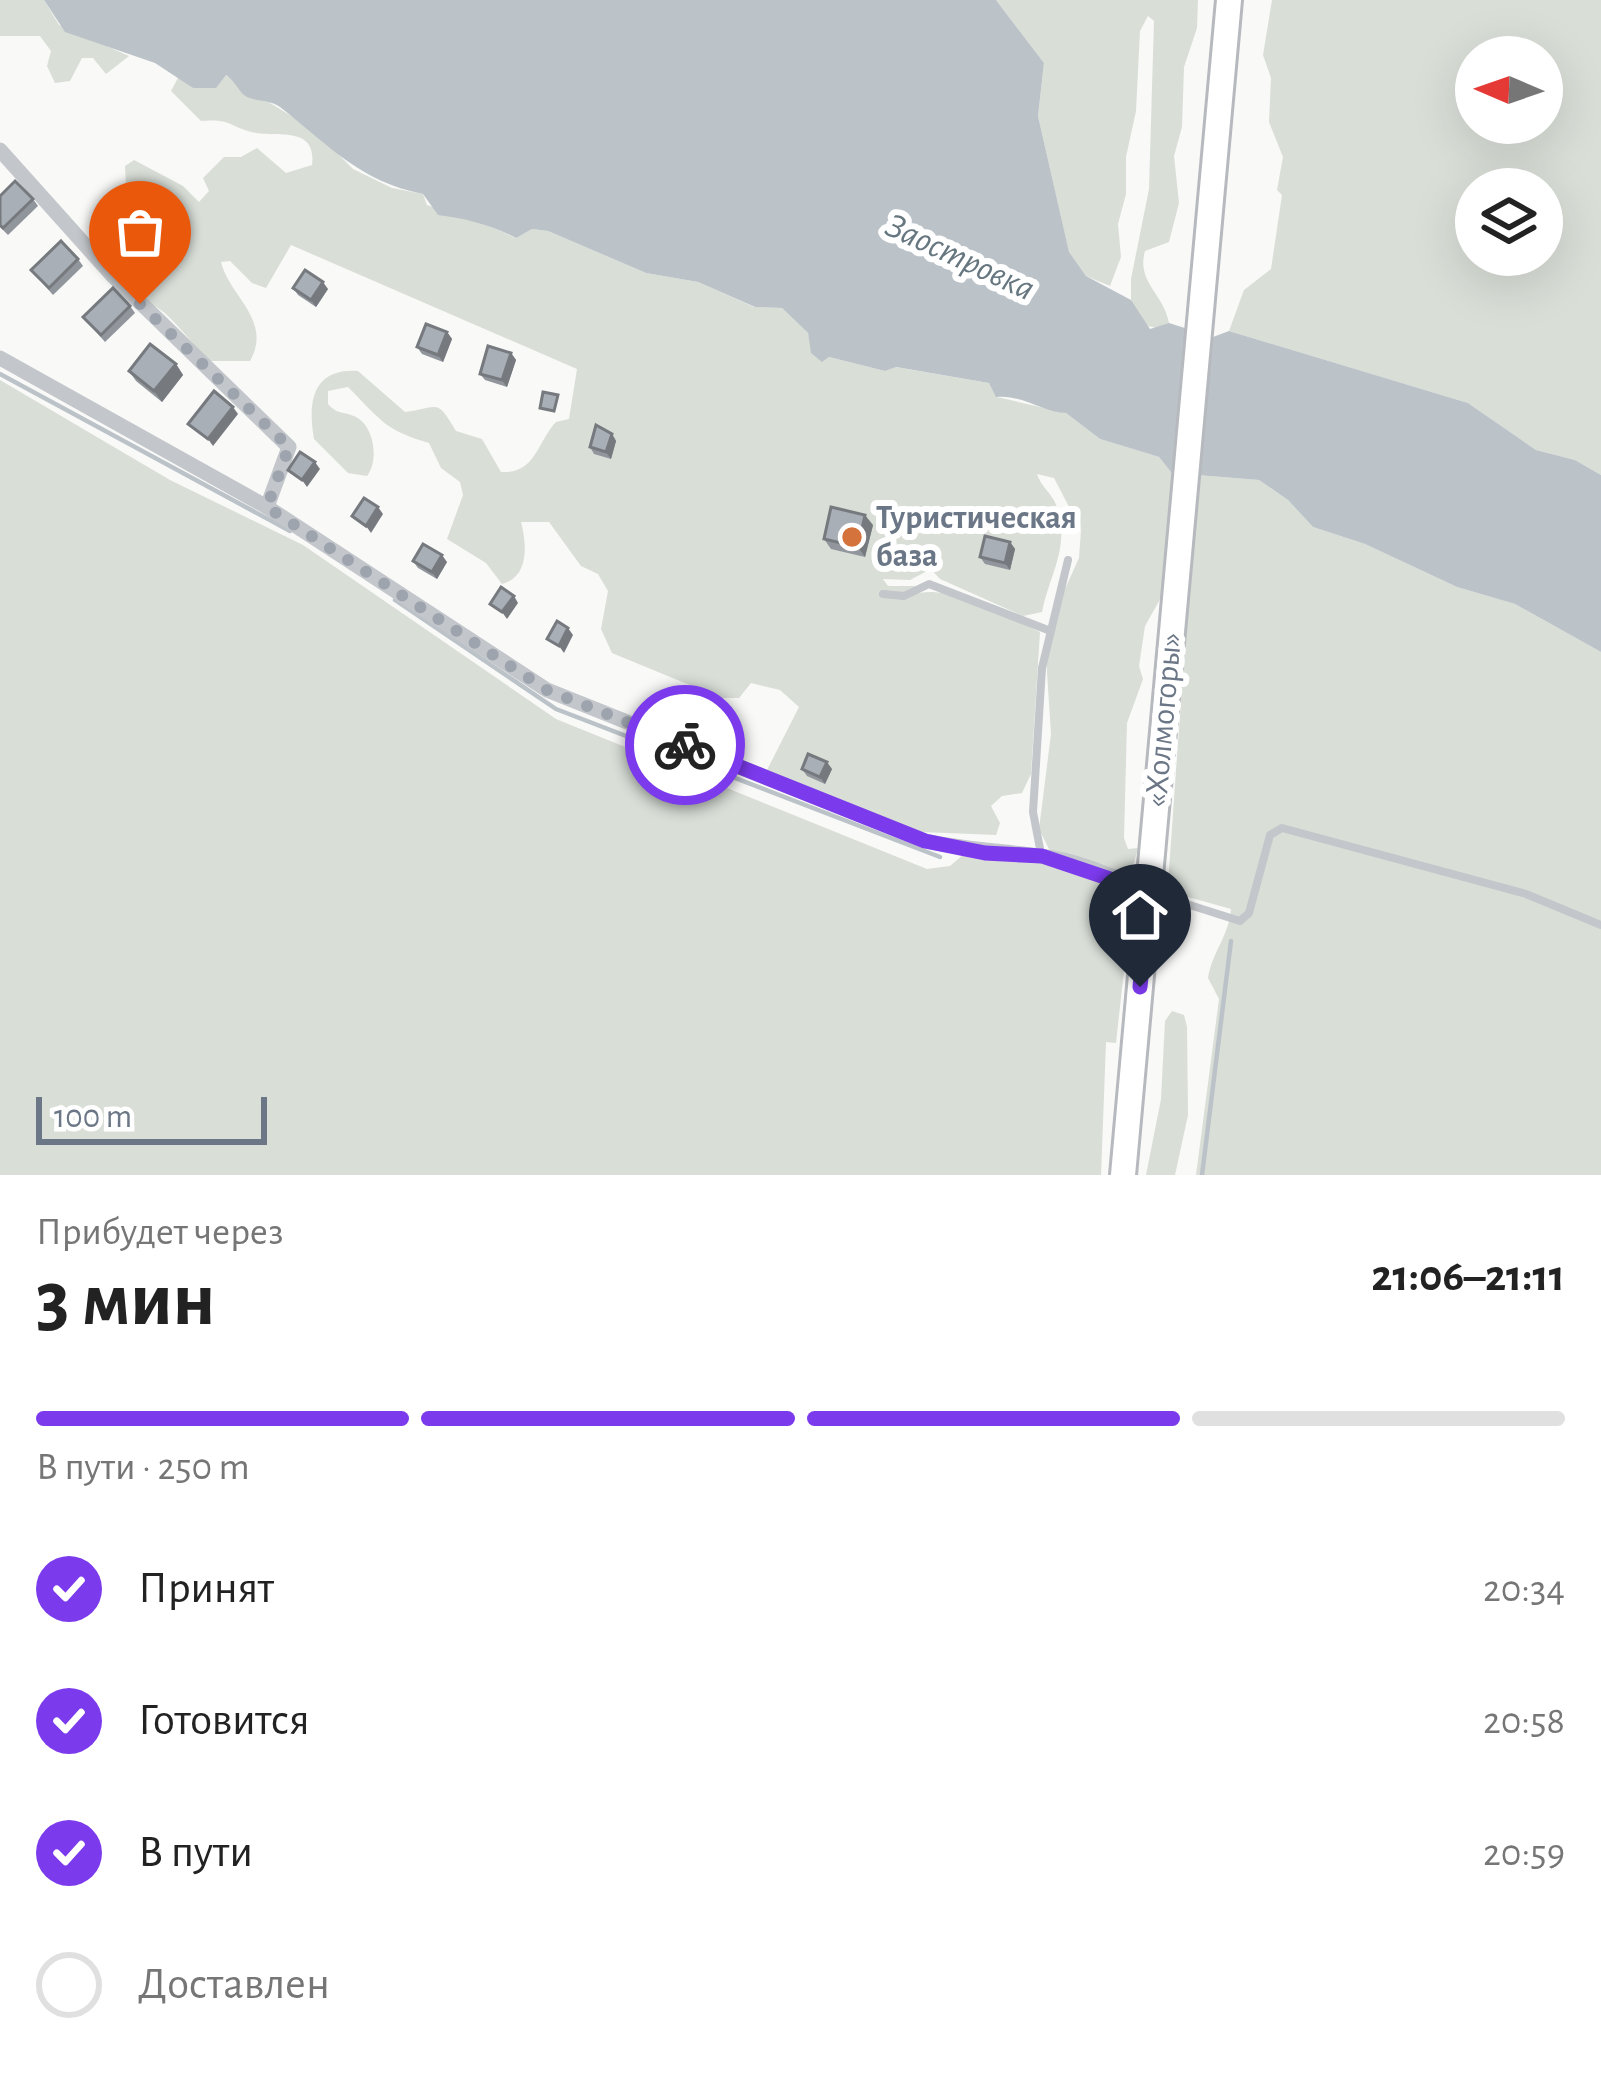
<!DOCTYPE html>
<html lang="ru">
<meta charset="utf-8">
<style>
:root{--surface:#fff;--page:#f2f2f2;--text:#222;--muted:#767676;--line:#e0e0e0;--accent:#7c3aed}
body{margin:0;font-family:"Alegreya Sans",sans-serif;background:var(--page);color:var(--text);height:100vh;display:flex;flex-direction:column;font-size:45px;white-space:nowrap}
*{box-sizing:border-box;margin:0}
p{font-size:39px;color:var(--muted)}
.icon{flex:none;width:66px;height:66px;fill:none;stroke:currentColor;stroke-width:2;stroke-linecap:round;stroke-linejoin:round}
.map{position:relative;height:1175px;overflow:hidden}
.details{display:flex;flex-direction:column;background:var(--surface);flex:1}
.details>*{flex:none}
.needle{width:78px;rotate:272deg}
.tools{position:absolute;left:1455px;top:36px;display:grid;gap:24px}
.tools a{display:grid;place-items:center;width:108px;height:108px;border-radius:50%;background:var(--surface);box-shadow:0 12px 48px #0002;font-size:60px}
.scale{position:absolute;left:36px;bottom:30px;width:231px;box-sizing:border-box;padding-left:12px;border:6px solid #6b7786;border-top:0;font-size:33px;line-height:42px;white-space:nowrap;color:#6b7786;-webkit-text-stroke:9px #fff;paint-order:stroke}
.pin{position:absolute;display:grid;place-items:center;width:102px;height:102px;color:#fff;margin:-123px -51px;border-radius:50% 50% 50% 0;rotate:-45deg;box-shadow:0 0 12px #0007}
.pin .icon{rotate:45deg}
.courier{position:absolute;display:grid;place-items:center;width:120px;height:120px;margin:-60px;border:9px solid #7c3aed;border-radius:50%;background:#fff;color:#222;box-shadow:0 3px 15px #0007}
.overview em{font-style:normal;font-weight:600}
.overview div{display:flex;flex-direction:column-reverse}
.overview{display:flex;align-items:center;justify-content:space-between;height:204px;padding:0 36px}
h1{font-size:78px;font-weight:600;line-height:90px}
.bar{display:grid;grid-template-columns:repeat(4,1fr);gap:18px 12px;align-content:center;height:144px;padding:0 36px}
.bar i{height:15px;border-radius:9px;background:var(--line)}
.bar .selected{background:var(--accent)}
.bar p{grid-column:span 4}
ol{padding:0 36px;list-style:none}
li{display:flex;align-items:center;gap:36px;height:132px}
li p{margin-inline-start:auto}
li .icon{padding:12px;border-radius:50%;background:var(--accent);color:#fff;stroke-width:4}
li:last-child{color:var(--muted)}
li i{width:66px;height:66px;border:6px solid var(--line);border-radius:50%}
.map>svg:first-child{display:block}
.green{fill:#d9ded7;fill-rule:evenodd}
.water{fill:#bbc3c9}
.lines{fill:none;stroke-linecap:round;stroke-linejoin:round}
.stream{stroke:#bbc3c9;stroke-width:4.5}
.trunk-casing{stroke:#b6b9bd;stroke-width:30}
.service{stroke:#c3c6ca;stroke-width:8}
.minor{stroke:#c3c6ca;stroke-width:15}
.trunk{stroke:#fff;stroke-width:24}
.wall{fill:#91969d}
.shaded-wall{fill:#767a7f}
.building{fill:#a9afb6;stroke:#767a7f;stroke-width:3}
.done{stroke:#9da4ae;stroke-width:12;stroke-dasharray:0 21.6}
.route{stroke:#7c3aed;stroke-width:15}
.poi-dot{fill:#d5733c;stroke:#fff;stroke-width:4.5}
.labels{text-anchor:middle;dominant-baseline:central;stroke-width:12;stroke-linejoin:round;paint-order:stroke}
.poi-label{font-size:33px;font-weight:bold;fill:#6b7786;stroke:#fff;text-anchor:start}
.street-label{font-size:33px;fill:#6b7786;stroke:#fff}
.water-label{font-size:36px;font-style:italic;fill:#677780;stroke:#fff}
</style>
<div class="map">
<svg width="1601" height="1175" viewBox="0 0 1601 1175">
<rect width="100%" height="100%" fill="#f9f9f8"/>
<!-- green -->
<g class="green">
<polygon points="0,0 44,0 59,25 129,56 106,74 93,58 82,58 70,81 55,83 47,66 51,51 40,36 0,36"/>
<path d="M996,0H1198L1197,28L1184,67L1182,127L1174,156L1179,203L1169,242L1145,251C1136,282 1164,294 1169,323L1162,329L1143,325L1131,300V279L1149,189L1154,21L1148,16L1140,31L1136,111L1126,157V194L1118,224L1121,257L1110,286L1086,276L1069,253L1038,116L1044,63Z"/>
<path d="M1272,0H1601V475L1575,460L1536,450L1468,403L1229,331L1244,290L1271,269L1282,195L1277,190L1283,157L1269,122L1271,78L1263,55ZM1476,57H1542V123H1476ZM1476,189H1542V255H1476Z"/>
<path d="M225,75L314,130L353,169L392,188L423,194L427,205C456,214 488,224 515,238L532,229L548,231L646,273L698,282L754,307L782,308L808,333L812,353L822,361L829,357L885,371L895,367L989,383L997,397L1066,413L1100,439L1159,457L1173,473L1259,480L1288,500L1313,527L1365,544L1457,587L1515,604L1601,652V1175H1196L1219,999L1208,978C1212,952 1229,936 1231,909L1174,893L1168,884L1192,544L1170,537L1163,594L1145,626L1139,666L1143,679L1127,723L1124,838L1128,849L1138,848L1134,863L1122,872L1051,853L1039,829L1051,734L1046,657L1059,602L1079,558L1081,530L1054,478L1037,474C1041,487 1052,493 1057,507C1070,548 1050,573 1042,612L1023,616L940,579L931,569L910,580L883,579L888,586H916L904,593H879C898,602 913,591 933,592C971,594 1007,616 1040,632L1031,774L1022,793L1002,796L991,806L1000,823L996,835L921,832L766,772L799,707L780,690L751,683L739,698H721L612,653L601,629L608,591L598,574L581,566L549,522H521C527,545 529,577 502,584L486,563L447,539L463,495L460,482L441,468L429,443C384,430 380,419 348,387L328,391V404C338,415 342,411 354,416C375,425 379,461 367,476L348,473L314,439C307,400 314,368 358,371L405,412C439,408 436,397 456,431L482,439L501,472C536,474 537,442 556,422L569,419L577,369L291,245L266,288L252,283L230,261L221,262C229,296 273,320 250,361H210C195,347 184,332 170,318C155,302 148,309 140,282L149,266L141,237L157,200L126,186L125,166L134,160L183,186L199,202L209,191L203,178L224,157H241L257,148L286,173L312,165C317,126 278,137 256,133C231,128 232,118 201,121L171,91L179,76L193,88Z"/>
<path d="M0,380L170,480L303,545L556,719L927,869L950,866L964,854C1003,858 1117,864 1131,907L1116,1043L1106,1042L1101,1175H0Z"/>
<polygon points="1172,1011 1184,1015 1187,1027 1188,1115 1175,1175 1146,1175 1161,1099 1165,1021"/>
</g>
<!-- water -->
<path class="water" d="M44,0H996L1044,63L1038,116L1069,252L1086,276L1131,300L1150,329L1169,323L1213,337L1229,331L1468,403L1536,450L1575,460L1601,475V652L1515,604L1457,587L1365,544L1313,527L1288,500L1259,480L1172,473L1159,457L1100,439L1066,413C1044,413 1022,394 996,397L989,383L896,367L885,371L829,357L822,362L811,353L808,333L782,308L755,307L698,282L646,273L548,231L532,229L516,238C491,225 464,218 438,215L423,194C359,181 330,146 280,107C270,99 253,102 244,95C238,90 235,81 226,75L216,88H193L155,63L65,32Z"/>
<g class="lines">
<!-- stream -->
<g class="stream">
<polyline points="0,374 290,531"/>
<polyline points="395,600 556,709 940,857"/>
<polyline points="1202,1175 1231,941"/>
</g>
<defs>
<polyline id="trunk" points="1123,1175 1229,0"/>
</defs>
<!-- trunk casing -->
<use href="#trunk" class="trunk-casing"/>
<!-- service -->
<g class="service">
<polyline points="883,594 904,596 929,584 1048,630"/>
<polyline points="1041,854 1033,812 1042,668 1068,560"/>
<polyline points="1152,893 1240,921 1249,913 1270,835 1282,828 1526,894 1601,925"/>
</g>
<!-- minor -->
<g class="minor">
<polyline points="0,150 112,275 289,447 267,507"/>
<path d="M0,358L267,507L547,690L925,841C964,849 1001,851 1040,856C1078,860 1114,877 1149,892"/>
</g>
<!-- trunk -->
<use href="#trunk" class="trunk"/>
</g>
<!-- wall -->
<g class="wall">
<polygon points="0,196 33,199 38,206 8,235 0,227"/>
<polygon points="78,259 83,266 53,295 31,270"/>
<polygon points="293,288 328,289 316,307 298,295"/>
<polygon points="130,306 135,313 105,342 83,317"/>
<polygon points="447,332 452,339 443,362 422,354 417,347"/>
<polygon points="511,353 516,360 507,387 485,380 480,374"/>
<polygon points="176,364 183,375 162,402 136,381 129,371"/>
<polygon points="612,434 616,441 611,459 594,454 590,447"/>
<polygon points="873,525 865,557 831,549 824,539"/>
<polygon points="1010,542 1015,549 1010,570 985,564 980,557"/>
<polygon points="413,561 447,562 437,579 418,568"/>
<polygon points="802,769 832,769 825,784 807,776"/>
</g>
<!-- shaded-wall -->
<g class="shaded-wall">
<polygon points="323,282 328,289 316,307 311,300"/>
<polygon points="447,332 452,339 443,362 438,355"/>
<polygon points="511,353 516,360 507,387 502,380"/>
<polygon points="176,364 183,375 162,402 154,391"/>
<polygon points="233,407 238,414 213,446 208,439"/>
<polygon points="612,434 616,441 611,459 606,452"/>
<polygon points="315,462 320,469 307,487 302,480"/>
<polygon points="378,507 383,514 371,533 366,526"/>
<polygon points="865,515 873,525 865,557 858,547"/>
<polygon points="1010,542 1015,549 1010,570 1005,563"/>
<polygon points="442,555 447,562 437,579 432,572"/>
<polygon points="514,596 518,603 507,619 502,612"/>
<polygon points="568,628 573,635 564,653 559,646"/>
<polygon points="827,762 832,769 825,784 820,777"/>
</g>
<!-- building -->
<g class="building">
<polygon points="15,181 33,199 3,228 0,225 0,196"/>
<polygon points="61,241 78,259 49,288 31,270"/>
<polygon points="305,270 323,282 311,300 293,288"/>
<polygon points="113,288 130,306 101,335 83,317"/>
<polygon points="426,324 447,332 438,355 417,347"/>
<polygon points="150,344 176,364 154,391 129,371"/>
<polygon points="488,346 511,353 502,380 480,374"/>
<polygon points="214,391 233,407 208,439 188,424"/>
<polygon points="543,392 558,395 554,411 540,408"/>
<polygon points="596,425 612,434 606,452 590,447"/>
<polygon points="300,452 315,462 302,480 288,470"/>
<polygon points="364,498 378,507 366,526 352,516"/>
<polygon points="831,507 865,515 858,547 824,539"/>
<polygon points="985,536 1010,542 1005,563 980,557"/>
<polygon points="423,544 442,555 432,572 413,561"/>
<polygon points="501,587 514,596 502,612 490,604"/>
<polygon points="557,621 568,628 559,646 547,639"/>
<polygon points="707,721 722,729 715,742 700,734"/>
<polygon points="808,754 827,762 820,777 802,769"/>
</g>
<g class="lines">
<!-- done -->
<polyline class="done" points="140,304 289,447 267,507 547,690 685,745"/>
<!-- route -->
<polyline class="route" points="685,745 925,841 985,853 1042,856 1149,892 1140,987"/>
</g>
<!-- markers -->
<circle class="poi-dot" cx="852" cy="537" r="12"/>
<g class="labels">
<!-- poi labels -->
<g class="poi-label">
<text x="876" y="518">Туристическая<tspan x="876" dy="38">база</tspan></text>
</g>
<!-- street labels -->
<g class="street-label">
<text transform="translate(1164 720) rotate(-85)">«Холмогоры»</text>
</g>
<!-- water labels -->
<g class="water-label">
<text transform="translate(960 257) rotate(25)">Заостровка</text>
</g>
</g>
</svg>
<div class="tools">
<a><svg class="needle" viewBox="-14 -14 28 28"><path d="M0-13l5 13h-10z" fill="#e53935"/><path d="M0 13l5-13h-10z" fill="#767676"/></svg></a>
<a><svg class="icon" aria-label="layers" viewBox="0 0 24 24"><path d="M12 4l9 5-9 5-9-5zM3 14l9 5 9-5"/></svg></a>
</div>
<div class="scale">100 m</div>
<div class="pin" style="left:140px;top:304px;background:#ea580c"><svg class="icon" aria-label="bag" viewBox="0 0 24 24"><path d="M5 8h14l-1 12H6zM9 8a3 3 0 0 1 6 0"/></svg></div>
<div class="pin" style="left:1140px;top:987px;background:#1f2937"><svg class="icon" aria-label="home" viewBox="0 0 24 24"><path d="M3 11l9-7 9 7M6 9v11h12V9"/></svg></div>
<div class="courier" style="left:685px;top:745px"><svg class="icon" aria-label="bike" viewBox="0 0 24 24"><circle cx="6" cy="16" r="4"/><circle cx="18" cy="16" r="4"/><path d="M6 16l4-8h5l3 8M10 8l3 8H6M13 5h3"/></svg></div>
</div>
<section class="details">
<div class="overview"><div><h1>3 мин</h1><p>Прибудет через</p></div><em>21:06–21:11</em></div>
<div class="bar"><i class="selected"></i><i class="selected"></i><i class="selected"></i><i></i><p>В пути · 250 m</p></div>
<ol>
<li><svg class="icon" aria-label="check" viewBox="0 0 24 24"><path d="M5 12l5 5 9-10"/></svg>Принят<p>20:34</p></li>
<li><svg class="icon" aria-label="check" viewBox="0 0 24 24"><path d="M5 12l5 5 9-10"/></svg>Готовится<p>20:58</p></li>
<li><svg class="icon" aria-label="check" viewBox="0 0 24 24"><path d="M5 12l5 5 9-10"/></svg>В пути<p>20:59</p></li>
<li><i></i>Доставлен</li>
</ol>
</section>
